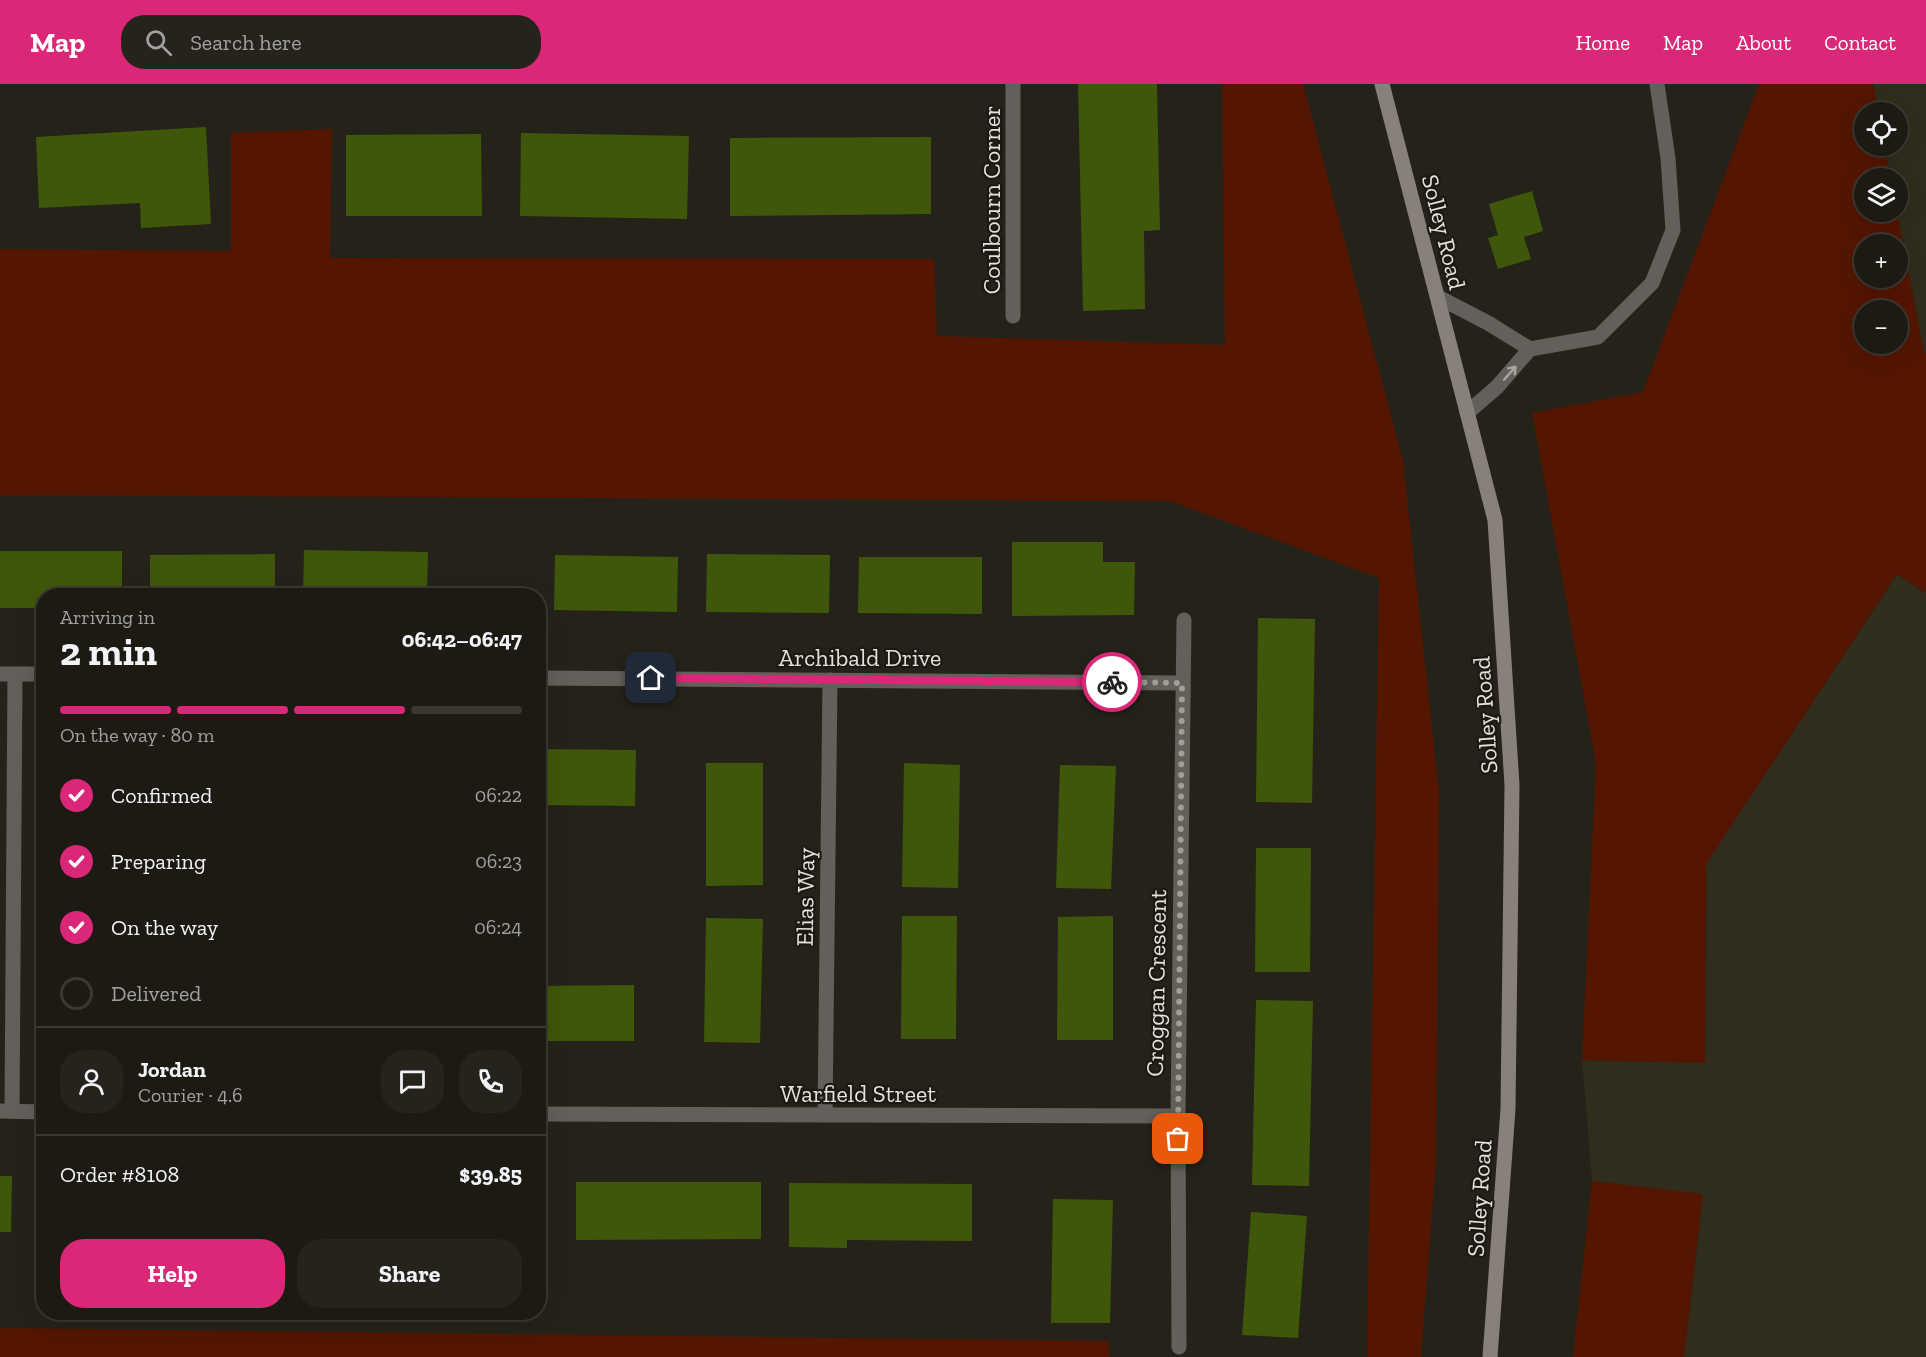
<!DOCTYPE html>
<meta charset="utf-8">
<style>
:root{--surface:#1c1a13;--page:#25231c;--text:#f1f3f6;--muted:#a0a1a0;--line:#3a3833;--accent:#db2777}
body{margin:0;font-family:"Zilla Slab",serif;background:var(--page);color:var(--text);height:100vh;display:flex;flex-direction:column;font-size:22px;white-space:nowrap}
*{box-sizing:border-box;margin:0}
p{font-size:20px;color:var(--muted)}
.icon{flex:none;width:33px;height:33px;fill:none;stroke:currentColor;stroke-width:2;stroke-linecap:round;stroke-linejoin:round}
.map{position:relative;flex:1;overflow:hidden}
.panel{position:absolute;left:36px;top:504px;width:510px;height:732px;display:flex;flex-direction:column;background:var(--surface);border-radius:24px;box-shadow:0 6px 24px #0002,0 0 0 2px var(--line)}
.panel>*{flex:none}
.controls{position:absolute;left:1854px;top:18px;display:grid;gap:12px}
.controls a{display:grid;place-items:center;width:54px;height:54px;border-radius:50%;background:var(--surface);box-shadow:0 6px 24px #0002,0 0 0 2px var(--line);font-size:30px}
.pin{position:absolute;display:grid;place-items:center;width:51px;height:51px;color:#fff;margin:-26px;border-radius:12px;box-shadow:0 3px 9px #0006}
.courier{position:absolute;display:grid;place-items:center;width:60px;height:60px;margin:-30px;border:4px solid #db2777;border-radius:50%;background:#fff;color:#222;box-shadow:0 2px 8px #0007}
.head em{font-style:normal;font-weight:700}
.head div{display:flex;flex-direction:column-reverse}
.head{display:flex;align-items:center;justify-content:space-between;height:102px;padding:0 24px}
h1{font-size:39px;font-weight:700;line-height:45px}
.bar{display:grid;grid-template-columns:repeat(4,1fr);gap:9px 6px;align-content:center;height:72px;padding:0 24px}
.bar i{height:8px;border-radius:4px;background:var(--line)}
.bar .active{background:var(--accent)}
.bar p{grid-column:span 4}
.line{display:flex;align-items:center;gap:15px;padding:0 24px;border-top:2px solid var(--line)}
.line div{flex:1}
.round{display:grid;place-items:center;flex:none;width:63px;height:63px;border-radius:24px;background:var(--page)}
ol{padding:0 24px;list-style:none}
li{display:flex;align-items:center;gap:18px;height:66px}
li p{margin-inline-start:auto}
li .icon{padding:6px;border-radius:50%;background:var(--accent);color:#fff;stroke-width:4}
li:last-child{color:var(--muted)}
li i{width:33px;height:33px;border:3px solid var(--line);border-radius:50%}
.cta{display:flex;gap:12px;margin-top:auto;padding:12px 24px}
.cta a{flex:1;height:69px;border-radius:24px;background:var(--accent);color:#fff;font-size:24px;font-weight:700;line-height:69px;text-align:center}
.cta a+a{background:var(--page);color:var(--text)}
header{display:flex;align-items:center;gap:36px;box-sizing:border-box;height:84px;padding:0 30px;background:var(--accent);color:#fff}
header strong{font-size:28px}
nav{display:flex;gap:33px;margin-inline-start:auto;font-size:21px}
.search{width:420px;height:54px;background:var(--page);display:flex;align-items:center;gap:15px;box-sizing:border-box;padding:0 21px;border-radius:24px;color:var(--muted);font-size:22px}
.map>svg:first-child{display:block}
.built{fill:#302d1c}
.green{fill:#541600;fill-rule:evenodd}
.building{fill:#3f570a}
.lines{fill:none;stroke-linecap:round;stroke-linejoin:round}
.lane{stroke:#635f5b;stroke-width:15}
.street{stroke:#635f5b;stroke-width:15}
.secondary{stroke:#88817b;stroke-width:15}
.oneway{stroke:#a9a6a1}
.done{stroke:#a09e96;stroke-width:6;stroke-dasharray:0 10.8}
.route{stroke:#db2777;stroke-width:8}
.labels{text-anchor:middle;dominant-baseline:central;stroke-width:4.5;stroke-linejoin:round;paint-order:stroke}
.street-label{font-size:24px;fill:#e2e1da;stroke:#1c1a10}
</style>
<header>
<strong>Map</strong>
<div class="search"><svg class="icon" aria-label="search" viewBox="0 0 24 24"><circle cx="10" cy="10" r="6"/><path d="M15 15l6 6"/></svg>Search here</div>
<nav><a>Home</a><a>Map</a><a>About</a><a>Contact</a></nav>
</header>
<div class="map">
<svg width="1926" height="1273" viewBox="0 0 1926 1273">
<rect width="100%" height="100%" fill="#252319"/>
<!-- built -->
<g class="built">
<polygon points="1873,0 1926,0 1926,270 1924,269 1897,128 1898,94 1891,94 1884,62 1898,62 1898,28 1878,28"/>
<polygon points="1897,490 1926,509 1926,1273 1684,1273 1703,1111 1592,1097 1582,976 1705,979 1706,780"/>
</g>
<!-- green -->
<g class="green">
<polygon points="1222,0 1303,0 1403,377 1439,709 1436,1077 1421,1273 1367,1273 1379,494 1170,417 0,411 0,165 231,167 231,49 332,45 330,174 934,175 937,252 1225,261"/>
<path d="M1759,0H1873L1878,28H1864V62H1884L1891,94H1864V128H1897L1924,269L1926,270V509L1897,490L1706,780L1705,979L1582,976L1596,679L1532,329L1643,308ZM1898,160V194H1864V160ZM1864,226H1898V260H1864Z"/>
<polygon points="1592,1097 1703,1110 1684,1273 1573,1273"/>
<polygon points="0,1244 1108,1257 1110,1273 0,1273"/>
</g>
<!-- building -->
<g class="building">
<polygon points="1078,0 1157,0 1160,146 1144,147 1145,225 1083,227"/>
<polygon points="206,43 211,140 141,144 140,119 39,124 36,53"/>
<polygon points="521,49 689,52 687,135 520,132"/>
<polygon points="481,50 482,132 346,132 346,51"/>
<polygon points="931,53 931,130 730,132 730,54"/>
<polygon points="1532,107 1543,147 1524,153 1531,175 1498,185 1488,154 1498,151 1489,120"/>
<polygon points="1012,458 1103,458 1103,478 1135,478 1134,531 1012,532"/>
<polygon points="304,466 428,468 427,512 303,512"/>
<polygon points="0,467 122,467 122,512 44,512 44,524 0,524"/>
<polygon points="275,470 275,512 150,512 150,471"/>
<polygon points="707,470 830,471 829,529 706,528"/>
<polygon points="555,471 678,473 677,528 554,526"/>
<polygon points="859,473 982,473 982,530 858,529"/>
<polygon points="1258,534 1315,535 1312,719 1256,718"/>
<polygon points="538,665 636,666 635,722 538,721"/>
<polygon points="706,679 763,679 763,801 706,802"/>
<polygon points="904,679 960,681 958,804 902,803"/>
<polygon points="1060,681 1116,682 1111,805 1056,804"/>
<polygon points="1256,764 1311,764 1310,888 1255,888"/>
<polygon points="902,832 957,832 956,955 901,955"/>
<polygon points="1113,832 1113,956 1057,956 1058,833"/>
<polygon points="706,834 763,835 760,959 704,958"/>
<polygon points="634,901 634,957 538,957 538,902"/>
<polygon points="1256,916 1313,917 1309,1102 1252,1101"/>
<polygon points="0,1092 12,1092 11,1148 0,1148"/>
<rect x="41" y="1096" width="3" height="56"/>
<polygon points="538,1098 548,1098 547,1154 538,1154"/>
<polygon points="576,1098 761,1098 761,1155 576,1156"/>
<polygon points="789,1099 972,1100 972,1157 847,1156 847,1164 789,1163"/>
<polygon points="1053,1115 1113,1116 1110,1239 1051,1239"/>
<polygon points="1251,1128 1307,1132 1298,1254 1242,1251"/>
</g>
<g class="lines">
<!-- lane -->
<g class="lane">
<polyline points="1438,213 1488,239 1530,265 1497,303 1467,329"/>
<polyline points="1530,265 1598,253 1652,199 1673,146 1668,74 1657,0"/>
</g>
<!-- street -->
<g class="street">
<polyline points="1013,232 1013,0"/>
<polyline points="0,590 44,590"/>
<polyline points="538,594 1182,599"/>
<polyline points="0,1027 44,1028"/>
<polyline points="12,1027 15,590"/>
<polyline points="538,1030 1178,1032"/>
<polyline points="825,1031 830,596"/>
<polyline points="1179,1263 1178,1032 1184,536"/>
</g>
<!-- secondary -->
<polyline class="secondary" points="1382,0 1495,436 1512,701 1508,1025 1490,1273"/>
</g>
<!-- one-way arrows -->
<defs><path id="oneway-shaft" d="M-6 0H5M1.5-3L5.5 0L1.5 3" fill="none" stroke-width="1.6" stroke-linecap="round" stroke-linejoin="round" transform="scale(1.5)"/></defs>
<use class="oneway" href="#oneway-shaft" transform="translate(1510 289) rotate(-49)"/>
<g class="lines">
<!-- done -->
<polyline class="done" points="1112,598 1182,599 1178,1055"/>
<!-- route -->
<polyline class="route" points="651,594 1112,598"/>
</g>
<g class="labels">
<!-- street labels -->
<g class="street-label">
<text transform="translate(991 116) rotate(-90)">Coulbourn Corner</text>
<text transform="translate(1444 148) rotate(76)">Solley Road</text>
<text x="860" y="573">Archibald Drive</text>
<text transform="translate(1485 631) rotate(-94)">Solley Road</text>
<text transform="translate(805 813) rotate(-89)">Elias Way</text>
<text transform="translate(1156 899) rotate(-89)">Croggan Crescent</text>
<text x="858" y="1009">Warfield Street</text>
<text transform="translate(1479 1114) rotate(-86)">Solley Road</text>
</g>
</g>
</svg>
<div class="controls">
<a><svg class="icon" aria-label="locate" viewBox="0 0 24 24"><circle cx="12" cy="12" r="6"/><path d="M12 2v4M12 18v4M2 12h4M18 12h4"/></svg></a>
<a><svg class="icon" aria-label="layers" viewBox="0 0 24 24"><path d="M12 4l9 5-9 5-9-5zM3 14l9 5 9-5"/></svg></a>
<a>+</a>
<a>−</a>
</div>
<div class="pin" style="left:1178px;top:1055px;background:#ea580c"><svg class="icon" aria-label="bag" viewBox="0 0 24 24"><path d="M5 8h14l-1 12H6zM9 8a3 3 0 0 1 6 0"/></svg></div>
<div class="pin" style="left:651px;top:594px;background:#1f2937"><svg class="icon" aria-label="home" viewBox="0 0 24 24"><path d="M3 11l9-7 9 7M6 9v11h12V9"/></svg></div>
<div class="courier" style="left:1112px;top:598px"><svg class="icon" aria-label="bike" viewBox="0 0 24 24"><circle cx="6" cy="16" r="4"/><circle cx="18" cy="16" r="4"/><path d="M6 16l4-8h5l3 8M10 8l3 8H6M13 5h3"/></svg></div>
<section class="panel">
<div class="head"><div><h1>2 min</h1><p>Arriving in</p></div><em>06:42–06:47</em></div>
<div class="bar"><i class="active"></i><i class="active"></i><i class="active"></i><i></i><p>On the way · 80 m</p></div>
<ol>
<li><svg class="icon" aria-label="check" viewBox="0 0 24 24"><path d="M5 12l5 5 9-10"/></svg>Confirmed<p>06:22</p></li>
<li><svg class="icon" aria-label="check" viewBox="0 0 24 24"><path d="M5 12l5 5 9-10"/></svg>Preparing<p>06:23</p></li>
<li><svg class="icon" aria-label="check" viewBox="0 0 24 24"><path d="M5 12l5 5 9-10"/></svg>On the way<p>06:24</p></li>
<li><i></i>Delivered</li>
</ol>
<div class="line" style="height:108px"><a class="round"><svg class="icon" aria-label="person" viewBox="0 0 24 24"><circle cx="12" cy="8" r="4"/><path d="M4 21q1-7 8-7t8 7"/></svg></a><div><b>Jordan</b><p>Courier · 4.6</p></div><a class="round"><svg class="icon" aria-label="chat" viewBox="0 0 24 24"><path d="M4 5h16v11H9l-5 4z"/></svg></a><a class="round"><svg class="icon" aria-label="phone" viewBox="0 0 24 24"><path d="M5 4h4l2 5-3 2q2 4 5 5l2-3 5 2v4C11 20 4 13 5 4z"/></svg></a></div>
<div class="line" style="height:78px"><div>Order #8108</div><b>$39.85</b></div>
<div class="cta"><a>Help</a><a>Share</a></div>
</section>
</div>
